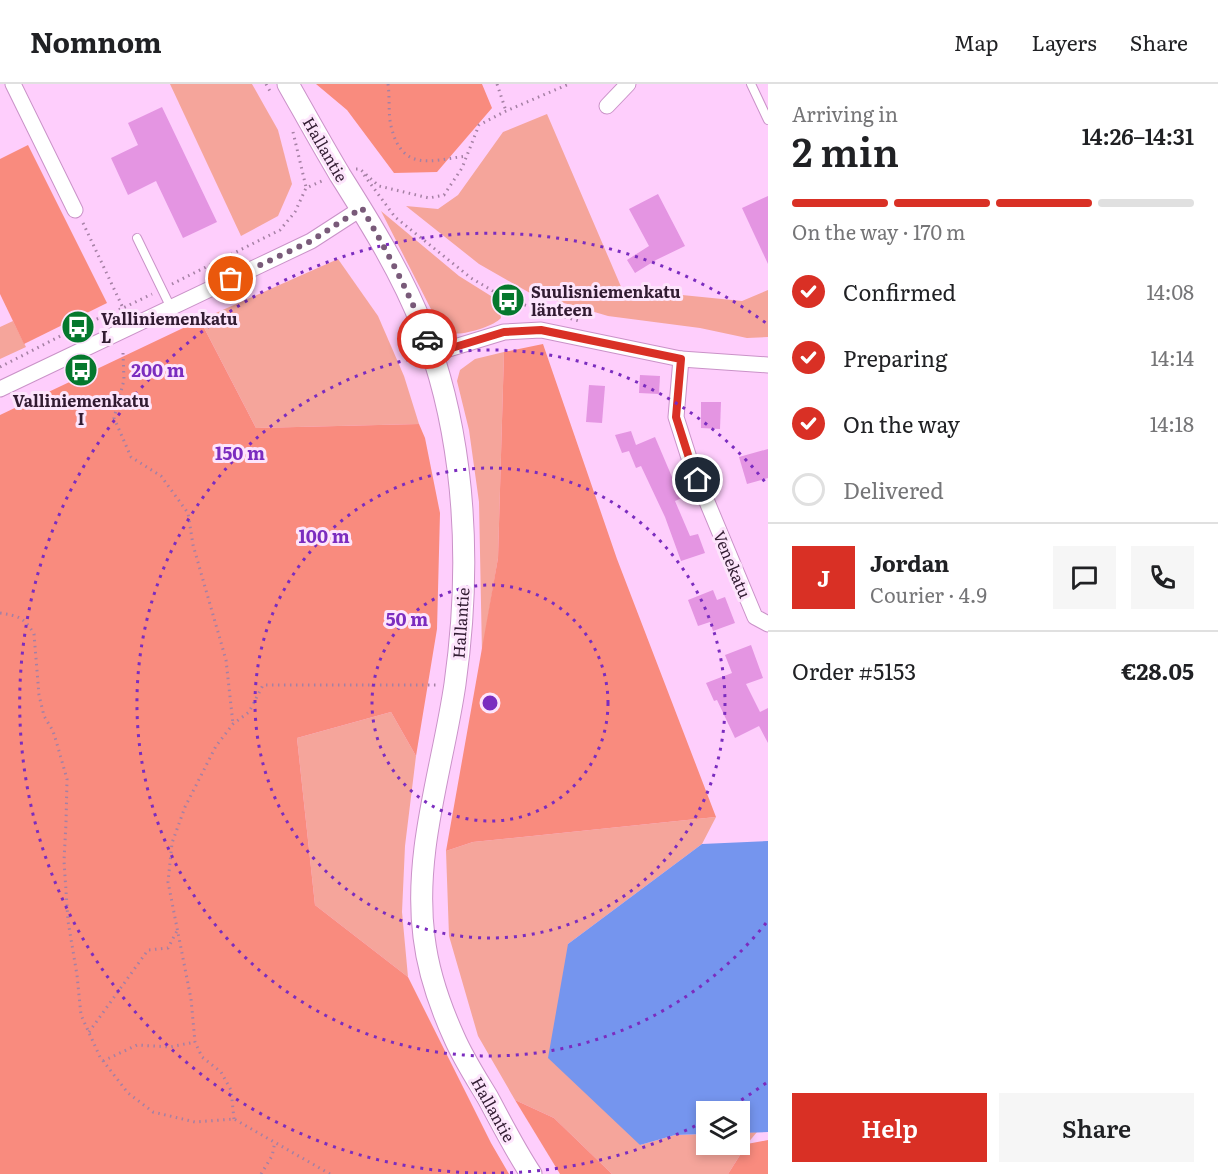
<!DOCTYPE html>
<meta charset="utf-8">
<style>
:root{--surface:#fff;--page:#f6f6f6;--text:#202124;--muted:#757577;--line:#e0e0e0;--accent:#d93025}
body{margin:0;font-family:Literata,serif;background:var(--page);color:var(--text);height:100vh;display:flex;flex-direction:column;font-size:22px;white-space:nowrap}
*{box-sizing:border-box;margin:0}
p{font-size:20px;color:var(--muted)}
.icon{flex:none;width:33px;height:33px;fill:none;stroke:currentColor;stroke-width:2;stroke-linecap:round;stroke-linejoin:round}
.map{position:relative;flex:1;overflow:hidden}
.details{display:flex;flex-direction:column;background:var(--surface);width:450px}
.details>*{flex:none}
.tools{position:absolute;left:696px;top:1017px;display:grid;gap:12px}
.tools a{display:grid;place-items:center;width:54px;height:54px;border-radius:0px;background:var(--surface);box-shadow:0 3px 9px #0003;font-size:30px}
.pin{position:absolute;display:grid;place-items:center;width:51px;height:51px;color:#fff;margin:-26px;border:3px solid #fff;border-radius:50%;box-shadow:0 2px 6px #0007}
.courier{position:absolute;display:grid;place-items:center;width:60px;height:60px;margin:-30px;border:4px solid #d93025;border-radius:50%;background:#fff;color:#222;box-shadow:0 2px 8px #0007}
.headline em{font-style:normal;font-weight:600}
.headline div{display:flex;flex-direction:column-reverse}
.headline{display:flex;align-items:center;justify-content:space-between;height:102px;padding:0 24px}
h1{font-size:39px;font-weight:600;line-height:45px}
.bar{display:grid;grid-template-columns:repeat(4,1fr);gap:9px 6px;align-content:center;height:72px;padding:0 24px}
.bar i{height:8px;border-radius:4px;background:var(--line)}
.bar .selected{background:var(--accent)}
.bar p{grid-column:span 4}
.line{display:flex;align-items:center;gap:15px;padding:0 24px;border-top:2px solid var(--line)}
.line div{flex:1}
.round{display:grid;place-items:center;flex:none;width:63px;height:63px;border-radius:0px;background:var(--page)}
ol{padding:0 24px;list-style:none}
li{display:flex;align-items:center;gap:18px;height:66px}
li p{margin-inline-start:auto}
li .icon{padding:6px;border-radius:50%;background:var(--accent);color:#fff;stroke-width:4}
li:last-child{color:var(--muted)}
li i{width:33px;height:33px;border:3px solid var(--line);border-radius:50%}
.primary-button{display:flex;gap:12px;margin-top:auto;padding:12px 24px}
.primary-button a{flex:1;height:69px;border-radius:0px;background:var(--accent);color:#fff;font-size:24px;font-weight:600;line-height:69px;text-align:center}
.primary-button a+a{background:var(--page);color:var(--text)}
header{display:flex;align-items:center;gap:36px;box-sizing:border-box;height:84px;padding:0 30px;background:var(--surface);border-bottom:2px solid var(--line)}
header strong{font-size:28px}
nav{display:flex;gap:33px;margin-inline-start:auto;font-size:21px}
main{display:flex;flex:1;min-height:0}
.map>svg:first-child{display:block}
.green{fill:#f5a59b}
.forest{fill:#f98b7e}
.water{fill:#7595ee}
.building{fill:#e495e2}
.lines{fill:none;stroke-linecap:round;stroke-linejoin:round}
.lane-casing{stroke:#ca92c8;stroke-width:10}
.street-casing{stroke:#ca92c8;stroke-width:17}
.secondary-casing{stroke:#ca92c8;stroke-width:23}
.path{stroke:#a580a4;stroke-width:3;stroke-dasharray:1.5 4.5;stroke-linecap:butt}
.lane{stroke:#fff;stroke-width:8}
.street{stroke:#fff;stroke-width:15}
.secondary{stroke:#fff;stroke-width:21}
.done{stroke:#795a79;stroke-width:6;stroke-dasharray:0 10.8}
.route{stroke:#d93025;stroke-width:8}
.ring{fill:none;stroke:#7b2cbf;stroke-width:3;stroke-dasharray:3 6}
.labels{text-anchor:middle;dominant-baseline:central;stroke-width:6;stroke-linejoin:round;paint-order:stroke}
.street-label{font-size:16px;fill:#321c32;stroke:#fde5fc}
.poi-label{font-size:16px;font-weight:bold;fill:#321c32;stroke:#fde5fc;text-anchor:start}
.centre{fill:#7b2cbf;stroke:#fde5fc;stroke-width:3}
.ring-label{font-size:18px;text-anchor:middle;font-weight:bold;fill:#7b2cbf;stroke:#fde5fc;stroke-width:6;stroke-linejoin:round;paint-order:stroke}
</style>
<header>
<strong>Nomnom</strong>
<nav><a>Map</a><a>Layers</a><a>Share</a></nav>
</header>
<main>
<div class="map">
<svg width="768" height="1090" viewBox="0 0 768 1090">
<rect width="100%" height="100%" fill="#fecefc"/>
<!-- green -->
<g class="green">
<polygon points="170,0 252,0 278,46 292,100 278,132 241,152"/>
<polygon points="547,30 622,205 742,217 768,206 768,253 747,254 700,244 608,232 530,209 479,180 406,122 438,125 458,111 503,48"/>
<path d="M381,127L459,192L499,217L501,234C494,242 463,252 452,249C443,246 439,240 435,233Z"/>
<polygon points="338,175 378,232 404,292 419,340 256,344 200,236"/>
<polygon points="13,237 26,263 0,275 0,243"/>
<polygon points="504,268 498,474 482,569 479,418 469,346 457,297 460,286 475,275"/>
<polygon points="391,628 416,672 405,762 402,828 408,893 315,821 297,654"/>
<polygon points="716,733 702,760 568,860 640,1061 675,1051 706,1050 706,1060 740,1060 740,1049 757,1048 747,1060 728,1090 612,1090 554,1034 515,1016 478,952 449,852 446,767 473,758"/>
</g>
<!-- forest -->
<g class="forest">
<polygon points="316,0 482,0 492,24 437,88 394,89 347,26"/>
<polygon points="28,61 107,219 24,260 0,210 0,75"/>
<polygon points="200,236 256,344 419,340 425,354 440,429 437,545 416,672 391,628 297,654 315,821 408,893 491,1059 509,1090 0,1090 0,331"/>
<polygon points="543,260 617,475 716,733 473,758 446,767 498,474 504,268"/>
<polygon points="515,1016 554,1034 612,1090 560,1090"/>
<polygon points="768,1056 768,1090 728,1090 747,1060"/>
</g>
<!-- water -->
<polygon class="water" points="768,757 768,1048 740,1049 740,1028 706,1028 706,1050 675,1051 640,1061 548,974 568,860 702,760"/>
<!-- building -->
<g class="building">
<polygon points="162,23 217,138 183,154 156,97 128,111 111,74 138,61 128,39"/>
<polygon points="658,110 685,162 656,176 635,189 627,176 649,162 629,125"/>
<polygon points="768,112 768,180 742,124"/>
<polygon points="640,291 660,292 659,310 639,309"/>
<polygon points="589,301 605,302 602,339 586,338"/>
<polygon points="701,318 721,318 720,345 701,344"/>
<polygon points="631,347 636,361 655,353 672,393 682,414 675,417 690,452 698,450 705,469 681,477 665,433 641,382 636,384 629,367 622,369 615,351"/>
<polygon points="768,365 768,394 747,400 739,373"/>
<polygon points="713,506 717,516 725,513 735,539 713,547 710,538 698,542 688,516"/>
<polygon points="751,561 763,594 746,600 760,628 768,624 768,659 759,642 735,654 717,616 714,617 706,599 732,589 725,571"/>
</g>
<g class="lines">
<defs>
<g id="lane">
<polyline points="751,0 768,36"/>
<polyline points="137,154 171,224"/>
</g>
<g id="street">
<polyline points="13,0 75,126"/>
<polyline points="607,22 628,0"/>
<polyline points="432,270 504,248 541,246 681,275 768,281"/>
<polyline points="681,275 676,333 690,377 755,533 768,540"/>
<polyline points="0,305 311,157 362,124"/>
</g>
<path id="secondary" d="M288,0C305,30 322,61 340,91C371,140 402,190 423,244C441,289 452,338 458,385C467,456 465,529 455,600C443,683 413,768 424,853C428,887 440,922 454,953C463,974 476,994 488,1014C502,1040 515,1066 531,1090"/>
</defs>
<!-- lane casing -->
<use href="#lane" class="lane-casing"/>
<!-- street casing -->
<use href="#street" class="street-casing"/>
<!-- secondary casing -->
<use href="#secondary" class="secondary-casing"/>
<!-- path -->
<g class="path">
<polyline points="266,0 271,9"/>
<path d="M388,0C390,14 388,29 391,42C402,88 430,77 466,72"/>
<polyline points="497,0 506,27"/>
<polyline points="293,48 306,103"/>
<polyline points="356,85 360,85 379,102 429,114 444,111 462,84 479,41 506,27 569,0"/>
<polyline points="364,91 395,133 471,194 508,216 579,237"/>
<polyline points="83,139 123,224"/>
<polyline points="172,200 280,146 295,128 306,104 322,97"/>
<polyline points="123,269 124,296 114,334 131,373 161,392 188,429 193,461 226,576 233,640"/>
<polyline points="0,283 78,243 123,224 152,210"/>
<path d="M0,529C18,532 24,533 34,550L39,611L44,632L53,647L57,660L67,695L66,739L64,777L68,837L77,891L81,931L100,973L128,1009L153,1028L195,1038L234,1035L330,1090"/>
<polyline points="89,948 148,866 168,864 178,845"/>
<polyline points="103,977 137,961 170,963 195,958"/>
<polyline points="234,1035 231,1006 221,988 202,973 195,958 191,915 168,798 172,759 185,723 216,662 233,640 249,628 263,601 438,601"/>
<polyline points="261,1090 272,1072 275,1058"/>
</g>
<!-- lane -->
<use href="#lane" class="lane"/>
<!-- street -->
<use href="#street" class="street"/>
<!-- secondary -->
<use href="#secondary" class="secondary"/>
</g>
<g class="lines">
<!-- done -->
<path class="done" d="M231,195L311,157L362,124C386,166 410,209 427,255"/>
<!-- route -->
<polyline class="route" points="427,255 432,270 504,248 541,246 681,275 676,333 690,377 698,396"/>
</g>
<!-- distance rings -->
<g class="ring">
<circle cx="490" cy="619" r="118"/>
<circle cx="490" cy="619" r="235"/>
<path d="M766 839A353 353 0 1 1 766 399"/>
<path d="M766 999A470 470 0 0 1 725 1026M703 1038A470 470 0 1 1 766 239"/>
</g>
<!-- icons -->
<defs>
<symbol id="bus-disc" viewBox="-11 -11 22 22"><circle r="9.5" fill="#05782d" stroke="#fde5fc"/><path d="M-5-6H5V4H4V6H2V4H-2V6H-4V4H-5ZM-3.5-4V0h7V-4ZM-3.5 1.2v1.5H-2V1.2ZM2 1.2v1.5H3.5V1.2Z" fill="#fff"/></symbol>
</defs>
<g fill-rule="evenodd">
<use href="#bus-disc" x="489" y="197" width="38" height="38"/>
<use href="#bus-disc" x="59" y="224" width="38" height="38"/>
<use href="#bus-disc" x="62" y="267" width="38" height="38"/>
</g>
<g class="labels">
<!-- street labels -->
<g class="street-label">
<text transform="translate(326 65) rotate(60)">Hallantie</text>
<text transform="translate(733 480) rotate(67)">Venekatu</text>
<text transform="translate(460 539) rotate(-86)">Hallantie</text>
<text transform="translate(494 1025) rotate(61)">Hallantie</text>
</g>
<!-- poi labels -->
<g class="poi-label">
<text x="531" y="207">Suulisniemenkatu<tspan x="531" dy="18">länteen</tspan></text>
<text x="101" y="234">Valliniemenkatu<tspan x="101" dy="18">L</tspan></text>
<text x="81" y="316" text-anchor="middle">Valliniemenkatu<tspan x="81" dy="18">I</tspan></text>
</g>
</g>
<circle cx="490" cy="619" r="9" class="centre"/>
<g class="ring-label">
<text x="158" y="293">200 m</text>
<text x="240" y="376">150 m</text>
<text x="324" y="459">100 m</text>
<text x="407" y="542">50 m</text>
</g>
</svg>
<div class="tools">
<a><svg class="icon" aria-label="layers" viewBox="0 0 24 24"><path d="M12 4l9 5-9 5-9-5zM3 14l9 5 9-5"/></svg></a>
</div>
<div class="pin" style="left:231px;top:195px;background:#ea580c"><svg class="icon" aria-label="bag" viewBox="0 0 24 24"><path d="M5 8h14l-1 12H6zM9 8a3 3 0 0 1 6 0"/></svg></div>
<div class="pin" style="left:698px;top:396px;background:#1f2937"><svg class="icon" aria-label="home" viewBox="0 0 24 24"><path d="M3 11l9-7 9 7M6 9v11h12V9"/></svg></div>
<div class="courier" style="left:427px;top:255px"><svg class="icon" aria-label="car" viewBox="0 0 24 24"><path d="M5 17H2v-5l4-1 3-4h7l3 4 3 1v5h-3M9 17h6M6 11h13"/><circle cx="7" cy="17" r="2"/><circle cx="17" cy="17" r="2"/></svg></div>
</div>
<section class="details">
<div class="headline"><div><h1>2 min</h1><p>Arriving in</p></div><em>14:26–14:31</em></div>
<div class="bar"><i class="selected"></i><i class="selected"></i><i class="selected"></i><i></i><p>On the way · 170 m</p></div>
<ol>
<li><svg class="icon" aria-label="check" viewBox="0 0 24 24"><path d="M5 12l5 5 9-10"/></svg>Confirmed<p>14:08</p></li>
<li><svg class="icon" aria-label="check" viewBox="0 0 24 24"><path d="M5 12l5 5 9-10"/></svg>Preparing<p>14:14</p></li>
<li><svg class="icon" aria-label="check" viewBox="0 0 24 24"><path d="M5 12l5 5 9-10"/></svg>On the way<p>14:18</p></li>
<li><i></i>Delivered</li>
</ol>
<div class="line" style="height:108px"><b class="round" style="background:var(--accent);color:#fff">J</b><div><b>Jordan</b><p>Courier · 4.9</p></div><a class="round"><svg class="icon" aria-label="chat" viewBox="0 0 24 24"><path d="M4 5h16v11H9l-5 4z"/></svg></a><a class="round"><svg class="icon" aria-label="phone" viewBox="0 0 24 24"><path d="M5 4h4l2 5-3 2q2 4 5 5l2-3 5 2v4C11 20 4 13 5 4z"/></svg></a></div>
<div class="line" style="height:78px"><div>Order #5153</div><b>€28.05</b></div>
<div class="primary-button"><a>Help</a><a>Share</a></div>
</section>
</main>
